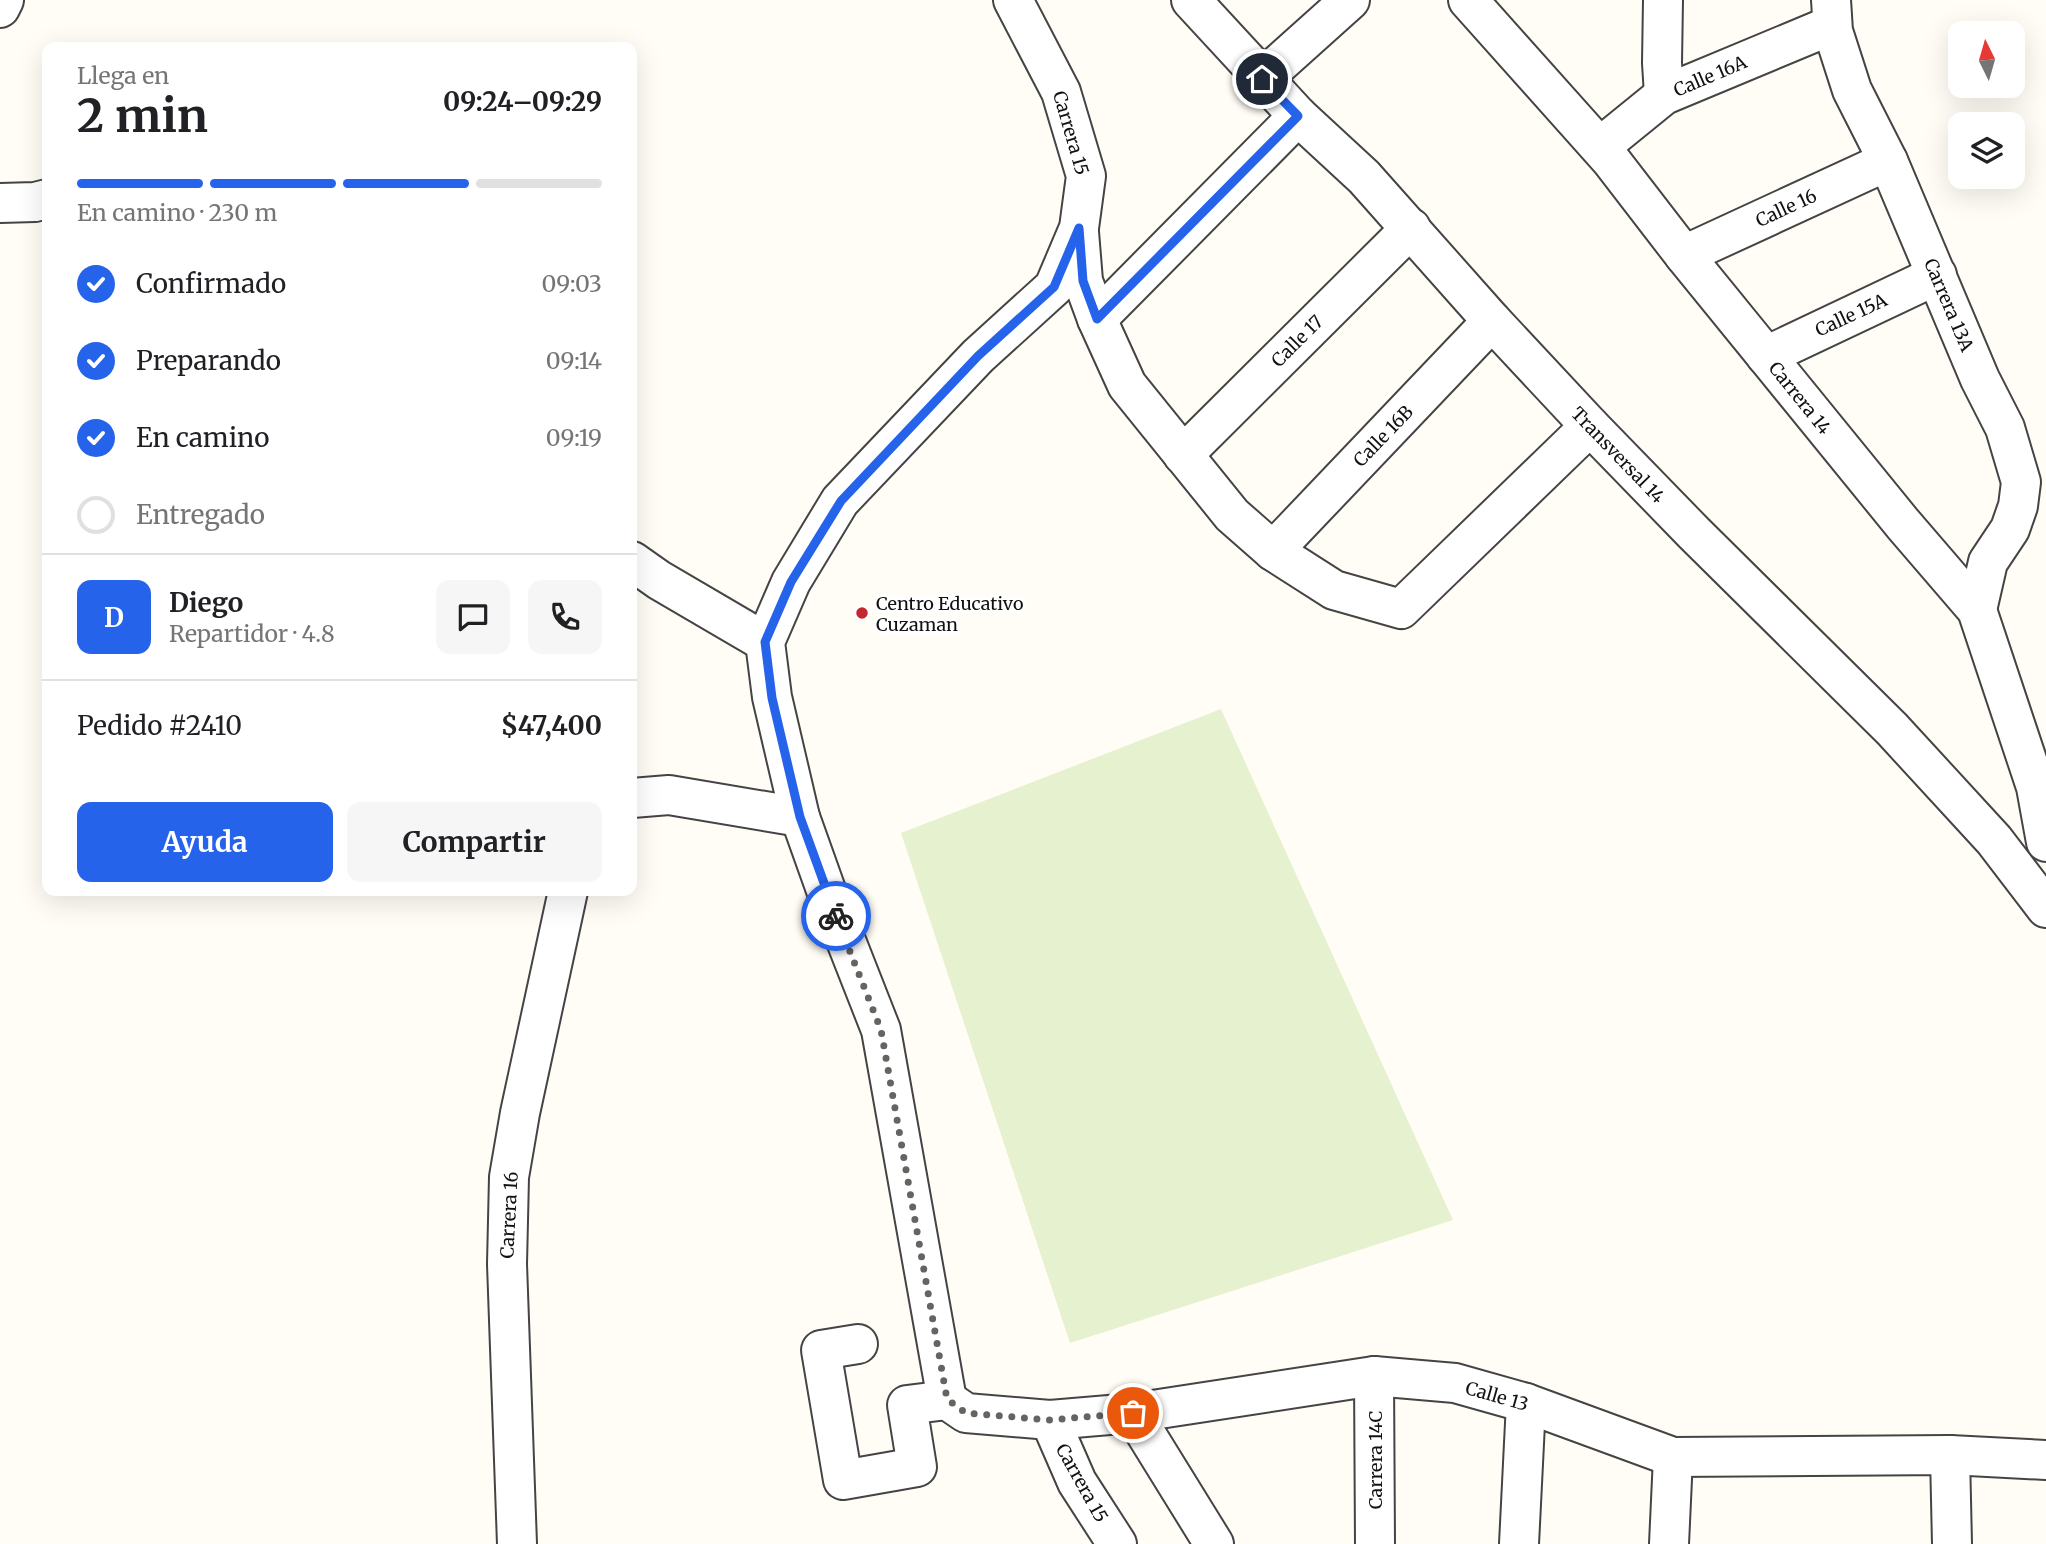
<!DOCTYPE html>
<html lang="es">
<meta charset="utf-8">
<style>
:root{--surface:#fff;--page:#f6f6f6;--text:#202124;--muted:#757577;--line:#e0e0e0;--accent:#2563eb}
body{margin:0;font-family:Merriweather,serif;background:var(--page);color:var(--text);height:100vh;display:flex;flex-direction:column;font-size:26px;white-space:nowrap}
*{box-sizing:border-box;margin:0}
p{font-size:23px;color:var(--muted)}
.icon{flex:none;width:38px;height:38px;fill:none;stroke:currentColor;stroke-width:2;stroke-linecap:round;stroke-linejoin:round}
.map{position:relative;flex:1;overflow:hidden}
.details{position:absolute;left:42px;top:42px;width:595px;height:854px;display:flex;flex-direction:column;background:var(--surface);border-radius:14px;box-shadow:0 7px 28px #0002}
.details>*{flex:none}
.needle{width:46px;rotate:355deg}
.tools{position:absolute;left:1948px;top:21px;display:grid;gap:14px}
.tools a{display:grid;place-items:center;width:77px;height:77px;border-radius:14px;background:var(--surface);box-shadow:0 7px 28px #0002;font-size:35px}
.pin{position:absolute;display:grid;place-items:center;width:60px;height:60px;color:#fff;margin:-30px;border:4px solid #fff;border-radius:50%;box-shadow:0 2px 7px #0007}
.courier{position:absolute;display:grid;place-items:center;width:70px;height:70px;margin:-35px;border:5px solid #2563eb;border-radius:50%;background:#fff;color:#222;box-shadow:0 2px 9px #0007}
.head em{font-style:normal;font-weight:700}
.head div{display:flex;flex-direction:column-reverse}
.head{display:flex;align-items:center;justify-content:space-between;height:119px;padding:0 35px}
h1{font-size:46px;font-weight:700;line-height:52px}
.bar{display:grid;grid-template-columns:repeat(4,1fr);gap:10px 7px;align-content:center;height:84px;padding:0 35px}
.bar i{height:9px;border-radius:5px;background:var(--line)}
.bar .current{background:var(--accent)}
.bar p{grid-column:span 4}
.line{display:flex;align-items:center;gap:18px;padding:0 35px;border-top:2px solid var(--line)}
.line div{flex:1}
.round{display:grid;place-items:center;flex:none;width:74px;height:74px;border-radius:14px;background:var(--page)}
ol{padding:0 35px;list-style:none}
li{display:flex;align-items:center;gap:21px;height:77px}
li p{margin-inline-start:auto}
li .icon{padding:7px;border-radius:50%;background:var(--accent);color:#fff;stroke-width:4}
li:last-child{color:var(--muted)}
li i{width:38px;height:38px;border:4px solid var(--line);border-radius:50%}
.cta{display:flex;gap:14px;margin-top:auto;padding:14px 35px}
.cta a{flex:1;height:80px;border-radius:14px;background:var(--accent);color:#fff;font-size:28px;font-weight:700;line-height:80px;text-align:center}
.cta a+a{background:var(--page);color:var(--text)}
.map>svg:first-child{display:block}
.pitch{fill:#e6f2cf}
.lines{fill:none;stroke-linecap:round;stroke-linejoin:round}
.minor-casing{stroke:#444;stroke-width:42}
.minor{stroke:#fff;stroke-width:38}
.done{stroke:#646461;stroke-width:7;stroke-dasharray:0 12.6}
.route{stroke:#2563eb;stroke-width:9}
.poi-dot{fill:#c4262e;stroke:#fff;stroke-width:2.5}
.labels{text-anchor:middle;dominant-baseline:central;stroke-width:7;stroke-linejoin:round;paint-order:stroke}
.street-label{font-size:18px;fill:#111;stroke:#fff}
.poi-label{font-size:18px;fill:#111;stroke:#fff;text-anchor:start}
</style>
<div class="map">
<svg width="2046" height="1544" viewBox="0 0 2046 1544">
<rect width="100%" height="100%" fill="#fffdf5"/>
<!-- pitch -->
<polygon class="pitch" points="1221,709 1453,1220 1070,1343 901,833"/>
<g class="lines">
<defs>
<g id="minor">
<polyline points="1191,0 1298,116 1364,177 1492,321 1590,426 1694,533 1892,729 1994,840 2046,908"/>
<polyline points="1468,0 1610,159 1684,255 1903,524 1977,610 2036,787 2046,842"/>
<polyline points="1663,0 1662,63 1664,95"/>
<polyline points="1831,0 1833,31 1852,90 1888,161 1980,379 2005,428 2021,482 2018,506 2010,529 1988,562 1977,610"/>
<polyline points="0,8 4,0"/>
<polyline points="1262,79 1350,0"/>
<polyline points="1600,147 1664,95 1832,25"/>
<polyline points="0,203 35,202 47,199"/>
<polyline points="1079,232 1083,281 1097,319 1127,385 1232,515 1273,551 1334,590 1401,609 1590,426"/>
<polyline points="1684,255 1888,161"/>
<polyline points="1097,319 1298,116"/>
<polyline points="1766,356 1937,275"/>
<polyline points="1183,455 1411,228"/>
<polyline points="1273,551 1492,321"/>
<polyline points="632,561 659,580 765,642"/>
<polyline points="632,798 669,795 800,817"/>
<polyline points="858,1344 821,1350 843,1480 917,1467 907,1405 947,1400"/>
<polyline points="1374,1376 1375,1544"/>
<polyline points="947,1400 881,1030 826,890 800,817 772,697 765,642 791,582 840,501 978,356 1054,287 1079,228 1086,176 1061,92 1013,0"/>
<polyline points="947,1400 966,1413 1050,1420 1133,1413 1374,1376 1455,1383 1526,1403 1673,1457 1950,1455 2046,1460"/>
<polyline points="1133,1413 1214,1544"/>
<polyline points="1050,1420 1077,1482 1117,1544"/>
<polyline points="1950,1455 1952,1544"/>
<polyline points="517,1544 507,1264 509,1177 520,1113 568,891"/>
<polyline points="1519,1544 1526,1403"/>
<polyline points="1669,1544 1673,1457"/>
</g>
</defs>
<!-- minor casing -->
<use href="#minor" class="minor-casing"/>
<!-- minor -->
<use href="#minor" class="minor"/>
</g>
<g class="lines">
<!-- done -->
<polyline class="done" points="836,916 881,1030 947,1399 966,1413 1049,1420 1133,1413"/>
<!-- route -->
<polyline class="route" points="836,916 800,817 772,698 765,642 791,582 841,501 978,356 1054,287 1079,228 1083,281 1097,319 1298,116 1262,79"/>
</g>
<!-- markers -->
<circle class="poi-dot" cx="862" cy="613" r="7"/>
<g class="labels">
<!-- street labels -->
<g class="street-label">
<text transform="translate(1710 76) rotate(-23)">Calle 16A</text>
<text transform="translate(1071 133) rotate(74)">Carrera 15</text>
<text transform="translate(1786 208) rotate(-25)">Calle 16</text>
<text transform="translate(1949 305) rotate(67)">Carrera 13A</text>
<text transform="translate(1851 315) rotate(-25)">Calle 15A</text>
<text transform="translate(1297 341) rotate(-45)">Calle 17</text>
<text transform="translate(1800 398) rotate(51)">Carrera 14</text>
<text transform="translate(1383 436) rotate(-46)">Calle 16B</text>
<text transform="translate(1618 455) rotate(46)">Transversal 14</text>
<text transform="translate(509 1215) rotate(-87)">Carrera 16</text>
<text transform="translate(1497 1396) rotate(16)">Calle 13</text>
<text transform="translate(1375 1460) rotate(-90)">Carrera 14C</text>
<text transform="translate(1082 1483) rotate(61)">Carrera 15</text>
</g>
<!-- poi labels -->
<g class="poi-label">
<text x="876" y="603">Centro Educativo<tspan x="876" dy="21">Cuzaman</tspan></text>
</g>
</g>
</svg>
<div class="tools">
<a><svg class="needle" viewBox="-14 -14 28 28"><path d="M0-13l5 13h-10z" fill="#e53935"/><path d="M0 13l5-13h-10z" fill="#757577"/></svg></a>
<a><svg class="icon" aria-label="layers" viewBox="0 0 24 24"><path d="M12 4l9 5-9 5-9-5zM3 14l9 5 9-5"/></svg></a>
</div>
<div class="pin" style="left:1133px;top:1413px;background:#ea580c"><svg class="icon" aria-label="bag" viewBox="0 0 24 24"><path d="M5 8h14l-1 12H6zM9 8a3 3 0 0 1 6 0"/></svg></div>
<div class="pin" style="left:1262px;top:79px;background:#1f2937"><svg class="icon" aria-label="home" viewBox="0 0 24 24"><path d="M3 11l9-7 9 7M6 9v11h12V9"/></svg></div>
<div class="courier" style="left:836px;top:916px"><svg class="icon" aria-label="bike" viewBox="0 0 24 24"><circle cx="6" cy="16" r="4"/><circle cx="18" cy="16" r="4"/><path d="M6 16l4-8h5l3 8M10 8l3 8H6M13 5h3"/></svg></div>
<section class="details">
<div class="head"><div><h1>2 min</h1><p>Llega en</p></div><em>09:24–09:29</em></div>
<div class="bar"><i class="current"></i><i class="current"></i><i class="current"></i><i></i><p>En camino · 230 m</p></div>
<ol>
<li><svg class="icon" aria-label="check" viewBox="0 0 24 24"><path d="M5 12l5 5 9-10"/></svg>Confirmado<p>09:03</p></li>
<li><svg class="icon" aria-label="check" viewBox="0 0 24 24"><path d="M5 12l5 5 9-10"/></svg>Preparando<p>09:14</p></li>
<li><svg class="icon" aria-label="check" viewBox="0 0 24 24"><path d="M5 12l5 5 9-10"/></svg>En camino<p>09:19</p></li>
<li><i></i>Entregado</li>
</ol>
<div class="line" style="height:126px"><b class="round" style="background:var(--accent);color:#fff">D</b><div><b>Diego</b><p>Repartidor · 4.8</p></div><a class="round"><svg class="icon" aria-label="chat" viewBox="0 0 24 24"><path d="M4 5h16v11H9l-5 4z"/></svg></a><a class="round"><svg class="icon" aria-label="phone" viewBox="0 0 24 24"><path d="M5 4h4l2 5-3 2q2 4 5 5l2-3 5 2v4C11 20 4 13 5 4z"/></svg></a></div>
<div class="line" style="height:91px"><div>Pedido #2410</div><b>$47,400</b></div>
<div class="cta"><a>Ayuda</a><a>Compartir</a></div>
</section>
</div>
